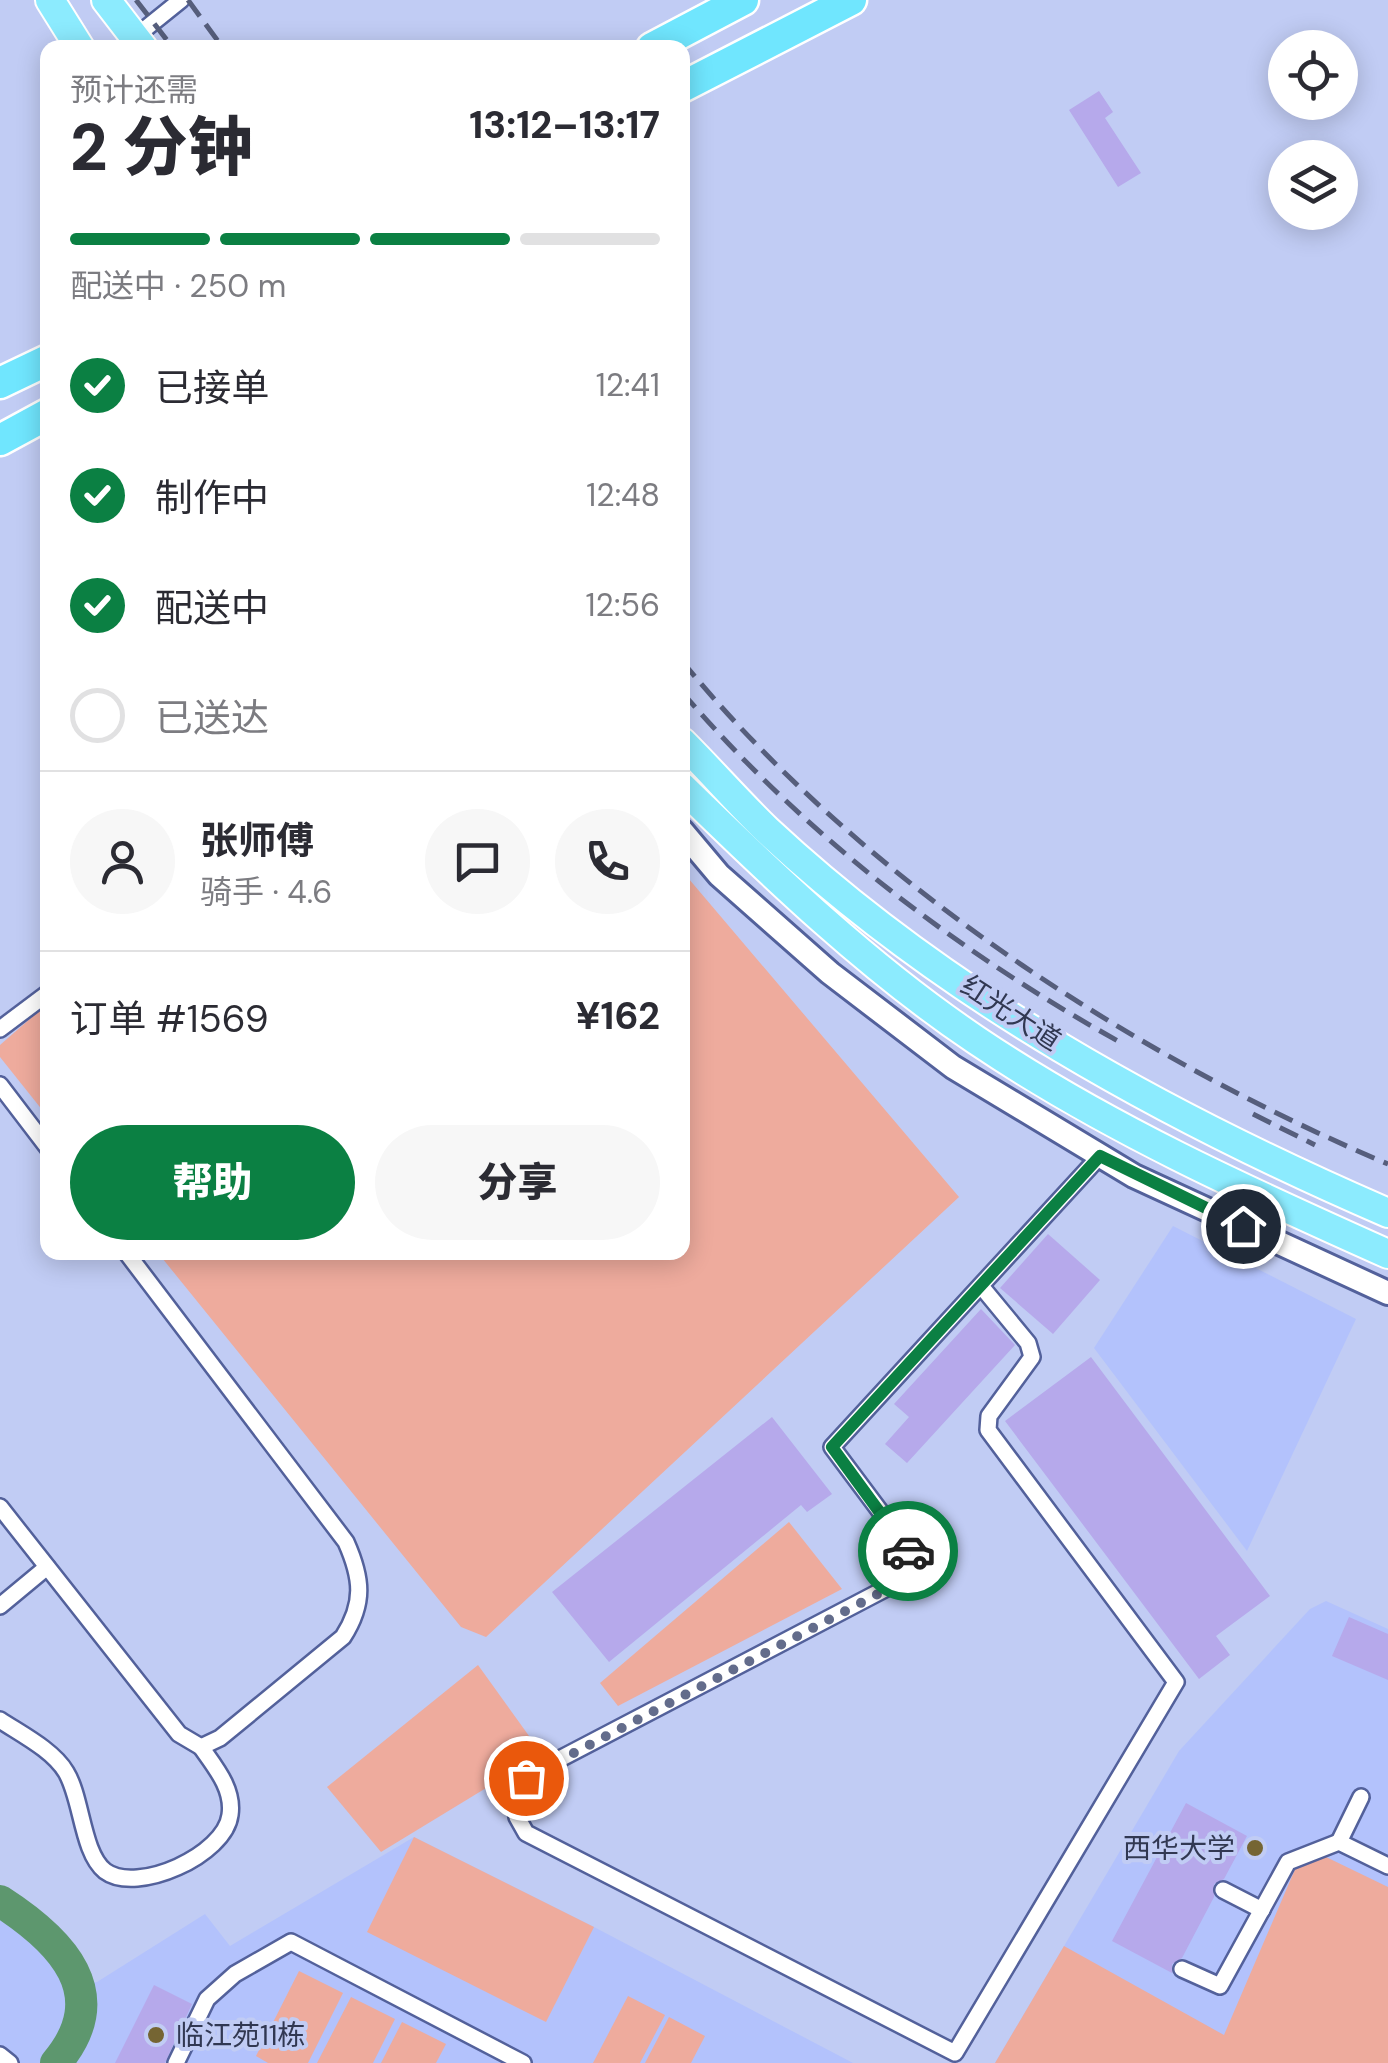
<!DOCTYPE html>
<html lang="zh">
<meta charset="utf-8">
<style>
:root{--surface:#fff;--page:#f7f7f7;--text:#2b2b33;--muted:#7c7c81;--line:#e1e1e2;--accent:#0b8043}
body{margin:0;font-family:"DM Sans","Noto Sans SC",sans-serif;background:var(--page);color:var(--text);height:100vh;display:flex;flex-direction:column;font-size:38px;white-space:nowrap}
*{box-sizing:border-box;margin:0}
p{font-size:32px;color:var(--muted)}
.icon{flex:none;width:55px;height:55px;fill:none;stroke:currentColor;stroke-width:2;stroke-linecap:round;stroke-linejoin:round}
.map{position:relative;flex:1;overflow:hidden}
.details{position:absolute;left:40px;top:40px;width:650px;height:1220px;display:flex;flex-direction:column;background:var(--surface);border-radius:20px;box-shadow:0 5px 25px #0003}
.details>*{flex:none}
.tools{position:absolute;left:1268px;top:30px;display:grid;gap:20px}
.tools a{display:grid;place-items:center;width:90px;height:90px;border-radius:50%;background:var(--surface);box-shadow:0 5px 25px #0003;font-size:50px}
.pin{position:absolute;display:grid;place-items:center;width:85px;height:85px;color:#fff;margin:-42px;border:5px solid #fff;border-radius:50%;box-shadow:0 2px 10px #0007}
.courier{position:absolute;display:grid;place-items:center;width:100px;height:100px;margin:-50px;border:8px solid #0b8043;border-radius:50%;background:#fff;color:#222;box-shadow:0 2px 12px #0007}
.head em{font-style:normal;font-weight:800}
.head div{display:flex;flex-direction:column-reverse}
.head{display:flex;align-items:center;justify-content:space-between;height:170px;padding:0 30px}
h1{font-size:65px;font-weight:800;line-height:75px}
.bar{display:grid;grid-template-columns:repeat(4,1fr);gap:15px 10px;align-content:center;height:120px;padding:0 30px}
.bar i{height:12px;border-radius:8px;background:var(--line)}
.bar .selected{background:var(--accent)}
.bar p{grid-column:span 4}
.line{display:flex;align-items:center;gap:25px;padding:0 30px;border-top:2px solid var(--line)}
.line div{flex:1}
.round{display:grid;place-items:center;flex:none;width:105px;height:105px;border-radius:52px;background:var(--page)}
ol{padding:0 30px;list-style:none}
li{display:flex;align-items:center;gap:30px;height:110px}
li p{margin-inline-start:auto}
li .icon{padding:10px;border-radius:50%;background:var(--accent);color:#fff;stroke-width:4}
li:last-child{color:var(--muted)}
li i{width:55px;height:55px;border:5px solid var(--line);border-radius:50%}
.primary-button{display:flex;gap:20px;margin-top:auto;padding:20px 30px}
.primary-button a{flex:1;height:115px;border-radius:60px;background:var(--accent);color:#fff;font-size:40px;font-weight:800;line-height:115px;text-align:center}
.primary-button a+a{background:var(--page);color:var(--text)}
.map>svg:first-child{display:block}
.built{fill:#b3c2fc}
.green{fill:#eeab9d}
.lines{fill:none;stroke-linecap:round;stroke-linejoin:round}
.river{stroke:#5d976e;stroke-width:32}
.building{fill:#b6a9eb}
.minor-casing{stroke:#53619b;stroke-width:20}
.secondary-casing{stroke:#53619b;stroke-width:28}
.trunk-casing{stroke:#fff;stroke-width:32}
.motorway-casing{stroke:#fff;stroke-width:35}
.minor{stroke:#fff;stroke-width:15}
.secondary{stroke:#fff;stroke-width:22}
.trunk{stroke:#8cebfe;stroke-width:28}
.motorway{stroke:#70e6fe;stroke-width:30}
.rail{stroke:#565e7c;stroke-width:5;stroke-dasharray:20 10;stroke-linecap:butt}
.done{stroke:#636c8b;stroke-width:10;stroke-dasharray:0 18}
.route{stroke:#0b8043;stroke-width:12}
.poi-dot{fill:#756533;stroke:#c1ccf4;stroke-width:4}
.labels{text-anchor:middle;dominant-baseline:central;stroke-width:8;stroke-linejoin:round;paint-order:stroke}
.street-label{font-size:28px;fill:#313852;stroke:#c1ccf4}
.poi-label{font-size:28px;fill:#313852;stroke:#c1ccf4;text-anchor:end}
</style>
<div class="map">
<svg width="1388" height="2063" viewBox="0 0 1388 2063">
<rect width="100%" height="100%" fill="#c1ccf4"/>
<!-- built -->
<g class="built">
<polygon points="1173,1226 1356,1319 1247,1551 1094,1348"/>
<polygon points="1326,1601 1388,1629 1388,2063 995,2063 1179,1751 1310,1609"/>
<polygon points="414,1837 594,1927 853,2063 0,2063 0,1918 42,1952 73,1987 97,1982 205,1914 230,1946"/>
</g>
<!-- green -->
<g class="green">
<polygon points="683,872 959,1197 486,1637 461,1627 158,1253 682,1252"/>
<polygon points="47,1004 47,1116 0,1057 0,1045"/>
<polygon points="789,1522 842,1589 618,1706 600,1683"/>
<polygon points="478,1665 542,1754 381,1852 327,1787"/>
<polygon points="414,1837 594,1927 546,2022 367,1932"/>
<polygon points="1326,1857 1388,1887 1388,2063 995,2063 1064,1946 1224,2035 1296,1867"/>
<polygon points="299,1971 343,1993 308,2063 268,2063 256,2056"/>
<polygon points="628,1996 665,2015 640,2063 593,2063"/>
<polygon points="351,1997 395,2019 373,2063 317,2063"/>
<polygon points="669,2017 705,2036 691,2063 645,2063"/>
<polygon points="402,2022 446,2044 436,2063 381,2063"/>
</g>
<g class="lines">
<!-- river -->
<path class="river" d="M0,1901C62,1941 114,1994 56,2063"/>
</g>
<!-- building -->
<g class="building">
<polygon points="1099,91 1113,112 1105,118 1141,173 1118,187 1069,110"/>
<polygon points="1048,1234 1100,1280 1053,1334 1000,1288"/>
<polygon points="981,1309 1015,1345 907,1463 885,1444 909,1417 894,1404"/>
<polygon points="1091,1357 1270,1596 1216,1636 1230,1655 1199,1679 1005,1421"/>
<polygon points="772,1417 832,1494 807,1512 801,1505 609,1662 552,1592"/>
<polygon points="1349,1617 1388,1634 1388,1680 1332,1656"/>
<polygon points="1186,1803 1247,1836 1224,1879 1214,1884 1214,1897 1182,1958 1172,1964 1172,1973 1112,1941"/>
<polygon points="154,1985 192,2004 165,2063 115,2063"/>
</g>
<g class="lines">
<defs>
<g id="minor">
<polyline points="135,37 181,0"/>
<polyline points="0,1029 48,993"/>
<polyline points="0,1085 48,1148"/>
<polyline points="981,1286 1028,1343 1032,1357 989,1416 988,1430 1176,1682 955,2053 526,1833 517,1817 515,1797 531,1774 902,1580 909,1562 906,1546 832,1447 1100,1156"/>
<path d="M0,1507L179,1734L201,1747L220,1738L343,1637C365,1603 362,1578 346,1542L126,1252"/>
<polyline points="0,1606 47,1567"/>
<path d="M0,1720C21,1734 53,1750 66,1772C82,1798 82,1853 105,1871C137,1895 225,1855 230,1815C234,1789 215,1767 201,1747"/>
<polyline points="1339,1842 1361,1797"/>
<polyline points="1223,1890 1262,1910"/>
<polyline points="1182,1969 1220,1986 1288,1862 1339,1842 1388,1866"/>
<polyline points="0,2055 10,2063"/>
<polyline points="176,2063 207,1999 235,1974 291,1942 523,2063"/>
</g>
<polyline id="secondary" points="682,831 719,875 830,973 953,1067 1134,1176 1388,1293"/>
<g id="trunk">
<polyline points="50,0 80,48"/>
<polyline points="106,0 143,48"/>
<path d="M682,742C711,771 738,802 767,830C945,996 1166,1117 1388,1213"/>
<path d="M682,787C774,877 869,968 976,1040C1105,1127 1247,1191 1388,1254"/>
</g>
<g id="motorway">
<polyline points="652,48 743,0"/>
<polyline points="682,87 851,0"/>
<polyline points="0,383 48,360"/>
<polyline points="0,440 48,414"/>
</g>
</defs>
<!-- minor casing -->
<use href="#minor" class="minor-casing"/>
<!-- secondary casing -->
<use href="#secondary" class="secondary-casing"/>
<!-- trunk casing -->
<use href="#trunk" class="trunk-casing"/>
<!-- motorway casing -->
<use href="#motorway" class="motorway-casing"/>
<!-- minor -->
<use href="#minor" class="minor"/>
<!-- secondary -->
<use href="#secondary" class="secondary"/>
<!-- trunk -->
<use href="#trunk" class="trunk"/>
<!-- motorway -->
<use href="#motorway" class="motorway"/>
<!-- rail -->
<g class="rail">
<polyline points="136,0 173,48"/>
<polyline points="188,0 223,48"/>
<path d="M682,661C860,879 1130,1055 1388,1164"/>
<path d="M682,692C806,837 959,953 1125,1045"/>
<polyline points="1253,1114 1315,1145"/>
</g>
</g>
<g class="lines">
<!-- done -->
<polyline class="done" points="526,1778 897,1584 908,1568 908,1551"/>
<!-- route -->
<polyline class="route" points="908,1551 832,1447 1100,1156 1243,1226"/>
</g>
<!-- markers -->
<g class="poi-dot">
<circle cx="1255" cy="1848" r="10"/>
<circle cx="156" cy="2035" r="10"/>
</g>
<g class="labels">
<!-- street labels -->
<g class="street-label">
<text transform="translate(1011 1013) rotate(33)">红光大道</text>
</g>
<!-- poi labels -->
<g class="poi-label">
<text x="1235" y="1848">西华大学</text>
<text x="176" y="2035" text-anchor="start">临江苑11栋</text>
</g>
</g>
</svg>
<div class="tools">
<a><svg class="icon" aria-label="locate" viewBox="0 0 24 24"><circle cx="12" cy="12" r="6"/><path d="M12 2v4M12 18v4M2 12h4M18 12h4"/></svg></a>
<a><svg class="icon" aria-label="layers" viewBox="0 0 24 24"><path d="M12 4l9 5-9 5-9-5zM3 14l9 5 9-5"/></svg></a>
</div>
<div class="pin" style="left:526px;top:1778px;background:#ea580c"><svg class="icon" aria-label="bag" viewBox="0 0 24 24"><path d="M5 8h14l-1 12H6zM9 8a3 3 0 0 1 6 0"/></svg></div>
<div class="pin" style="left:1243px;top:1226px;background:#1f2937"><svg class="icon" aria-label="home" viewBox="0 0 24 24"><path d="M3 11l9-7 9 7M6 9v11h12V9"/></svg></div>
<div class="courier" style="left:908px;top:1551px"><svg class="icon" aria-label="car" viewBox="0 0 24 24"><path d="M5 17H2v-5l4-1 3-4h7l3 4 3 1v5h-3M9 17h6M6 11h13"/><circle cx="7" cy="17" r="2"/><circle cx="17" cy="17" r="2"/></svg></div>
<section class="details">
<div class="head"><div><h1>2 分钟</h1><p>预计还需</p></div><em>13:12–13:17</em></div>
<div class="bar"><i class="selected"></i><i class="selected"></i><i class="selected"></i><i></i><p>配送中 · 250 m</p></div>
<ol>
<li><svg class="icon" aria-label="check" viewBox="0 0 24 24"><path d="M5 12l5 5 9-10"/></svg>已接单<p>12:41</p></li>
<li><svg class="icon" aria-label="check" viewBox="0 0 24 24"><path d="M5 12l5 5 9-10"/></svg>制作中<p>12:48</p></li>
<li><svg class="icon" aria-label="check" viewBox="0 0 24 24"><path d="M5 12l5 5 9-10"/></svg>配送中<p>12:56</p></li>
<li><i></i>已送达</li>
</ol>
<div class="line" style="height:180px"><a class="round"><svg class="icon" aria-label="person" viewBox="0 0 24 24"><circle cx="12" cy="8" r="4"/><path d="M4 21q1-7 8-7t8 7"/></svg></a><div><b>张师傅</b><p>骑手 · 4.6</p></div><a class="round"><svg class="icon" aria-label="chat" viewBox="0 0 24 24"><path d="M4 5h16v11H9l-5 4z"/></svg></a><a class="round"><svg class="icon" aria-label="phone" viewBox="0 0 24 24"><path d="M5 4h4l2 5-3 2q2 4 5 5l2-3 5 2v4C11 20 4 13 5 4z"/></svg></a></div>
<div class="line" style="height:130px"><div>订单 #1569</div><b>¥162</b></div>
<div class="primary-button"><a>帮助</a><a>分享</a></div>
</section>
</div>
